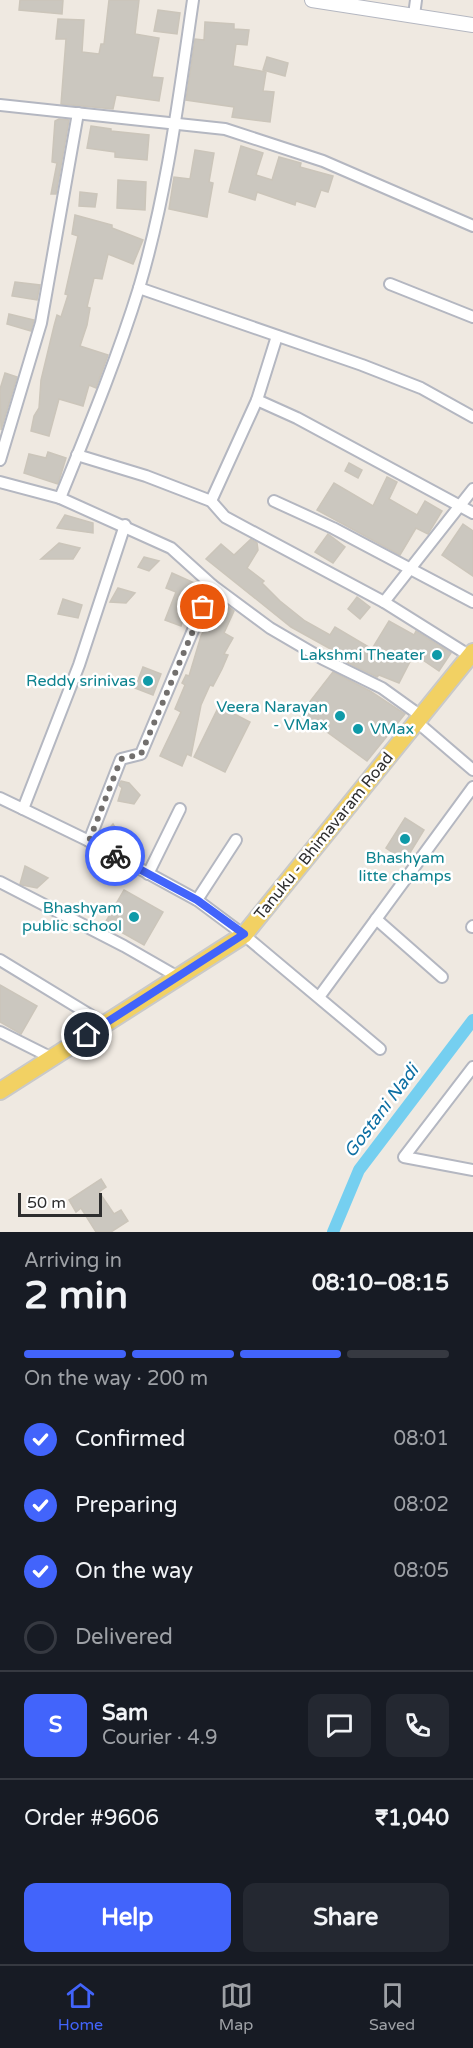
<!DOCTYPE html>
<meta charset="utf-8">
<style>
:root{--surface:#171b24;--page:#242831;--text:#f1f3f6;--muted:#9ea1a6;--line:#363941;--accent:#4264fb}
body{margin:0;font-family:"Varela Round",sans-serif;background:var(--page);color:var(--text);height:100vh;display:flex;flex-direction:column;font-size:22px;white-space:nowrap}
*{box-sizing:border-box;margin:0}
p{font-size:20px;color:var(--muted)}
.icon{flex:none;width:33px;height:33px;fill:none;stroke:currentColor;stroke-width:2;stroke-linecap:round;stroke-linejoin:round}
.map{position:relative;height:1232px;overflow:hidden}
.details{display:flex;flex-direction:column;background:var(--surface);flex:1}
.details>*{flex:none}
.scale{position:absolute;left:18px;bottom:15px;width:84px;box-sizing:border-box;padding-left:6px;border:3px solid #2e2e2e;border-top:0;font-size:16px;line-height:21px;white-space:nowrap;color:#2e2e2e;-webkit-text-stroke:4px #fff;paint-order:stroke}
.pin{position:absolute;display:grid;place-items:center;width:51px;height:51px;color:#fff;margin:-26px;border:3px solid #fff;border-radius:50%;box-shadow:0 2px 6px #0007}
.courier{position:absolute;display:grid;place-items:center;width:60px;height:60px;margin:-30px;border:4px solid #4264fb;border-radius:50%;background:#fff;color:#222;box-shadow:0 2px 8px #0007}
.headline em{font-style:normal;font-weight:800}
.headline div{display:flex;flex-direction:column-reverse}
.headline{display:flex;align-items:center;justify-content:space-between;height:102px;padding:0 24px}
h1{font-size:39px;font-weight:800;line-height:45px}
.bar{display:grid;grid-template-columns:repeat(4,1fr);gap:9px 6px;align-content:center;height:72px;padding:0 24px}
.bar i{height:8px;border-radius:4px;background:var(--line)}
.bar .on{background:var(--accent)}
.bar p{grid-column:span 4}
.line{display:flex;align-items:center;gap:15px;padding:0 24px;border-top:2px solid var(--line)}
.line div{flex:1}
.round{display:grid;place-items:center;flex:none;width:63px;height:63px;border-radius:12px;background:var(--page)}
ol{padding:0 24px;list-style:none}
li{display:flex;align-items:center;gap:18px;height:66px}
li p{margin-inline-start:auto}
li .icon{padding:6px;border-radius:50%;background:var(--accent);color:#fff;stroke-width:4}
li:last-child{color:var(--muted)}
li i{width:33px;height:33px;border:3px solid var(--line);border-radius:50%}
.action{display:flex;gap:12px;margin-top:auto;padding:12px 24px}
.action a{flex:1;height:69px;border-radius:12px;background:var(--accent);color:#fff;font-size:24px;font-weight:800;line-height:69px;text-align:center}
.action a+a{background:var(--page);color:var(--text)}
.dock{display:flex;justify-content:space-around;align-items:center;height:84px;border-top:2px solid var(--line);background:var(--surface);font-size:16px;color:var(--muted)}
.dock a{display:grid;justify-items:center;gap:3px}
.dock .on{color:var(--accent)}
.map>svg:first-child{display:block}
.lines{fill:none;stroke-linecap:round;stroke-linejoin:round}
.canal{stroke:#75cff0;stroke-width:12}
.building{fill:#cbc7bf;stroke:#cbc5ba;stroke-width:1.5}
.minor-casing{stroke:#b4b7c1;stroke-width:14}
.tertiary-casing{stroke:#b4b7c1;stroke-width:16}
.primary-casing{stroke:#c9c9c9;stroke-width:20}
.minor{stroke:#fff;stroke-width:10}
.tertiary{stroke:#fff;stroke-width:14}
.primary{stroke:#f2d163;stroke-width:16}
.done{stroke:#726f6d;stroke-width:6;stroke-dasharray:0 10.8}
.route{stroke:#4264fb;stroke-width:8}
.culture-dot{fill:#0f9aa8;stroke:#fff;stroke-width:2}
.labels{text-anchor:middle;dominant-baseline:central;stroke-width:5;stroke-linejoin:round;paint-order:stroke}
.culture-label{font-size:16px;fill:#0d838f;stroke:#fff;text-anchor:end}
.street-label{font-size:16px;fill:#2e2e2e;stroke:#fff}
.water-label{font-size:18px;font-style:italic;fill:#0d6fa3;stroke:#fff}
</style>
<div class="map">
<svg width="473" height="1232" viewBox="0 0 473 1232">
<rect width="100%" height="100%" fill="#efe9e1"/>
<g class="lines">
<!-- canal -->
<polyline class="canal" points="333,1232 359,1170 473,1020"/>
</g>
<!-- building -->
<g class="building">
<polygon points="20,0 63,0 62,14 19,10"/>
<polygon points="109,0 139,0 135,34 159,38 152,77 163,78 159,101 116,95 113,109 61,104 66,39 56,39 58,19 84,20 82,52 99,54 101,44 104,44"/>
<polygon points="158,10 180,13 177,34 154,31"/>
<polygon points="205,22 234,24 234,29 249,30 247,45 236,44 233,66 266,72 263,91 274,92 270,122 232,117 234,107 186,100 195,39 204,40"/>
<polygon points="267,57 288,63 285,76 263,70"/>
<polygon points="59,119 69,120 56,194 51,194 57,163 52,162 55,121"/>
<polygon points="91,126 111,129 111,131 149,135 147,160 115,157 115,152 87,148"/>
<polygon points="241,146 263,153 256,175 272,180 279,157 301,163 300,167 333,176 328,192 321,190 315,207 296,201 295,205 257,192 255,200 229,192"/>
<polygon points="195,150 214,153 209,182 213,183 207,217 169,209 174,177 190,179"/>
<polygon points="118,180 146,182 145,210 117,208"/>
<polygon points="80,192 97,194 95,207 79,206"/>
<polygon points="75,215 112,225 112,228 143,240 133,264 108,254 102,279 94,278 87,307 90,308 87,325 80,346 108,355 96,388 89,385 83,406 59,399 49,436 31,431 34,416 39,408 41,380 54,326 57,315 61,317 68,295 65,294 78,236 72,234"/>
<polygon points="15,282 40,285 37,300 12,296"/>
<polygon points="9,314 34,320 31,331 7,324"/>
<polygon points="5,373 17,377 1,430 0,389"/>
<polygon points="48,452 66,458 58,484 24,473 29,454 46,458"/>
<polygon points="349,463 362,470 358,478 345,471"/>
<polygon points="387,477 397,482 389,499 417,515 425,501 442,511 428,534 416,528 400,555 317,510 334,483 373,506"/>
<polygon points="65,515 93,523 93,533 57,528"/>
<polygon points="463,524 473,531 473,576 442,555"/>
<polygon points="328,534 345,547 333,563 315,552"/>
<polygon points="251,539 257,543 258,550 247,568 264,581 262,583 280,601 305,621 330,635 335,627 372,649 389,621 414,635 416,631 451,653 439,671 414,654 399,683 379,675 377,677 342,660 345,657 291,627 206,559 221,544 234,555"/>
<polygon points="59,543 80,548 73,559 41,559"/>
<polygon points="144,557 159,561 149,571 138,567"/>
<polygon points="172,573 203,587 199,596 191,593 181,626 165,620 176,592 166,588"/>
<polygon points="118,588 135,593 126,603 110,602"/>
<polygon points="357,597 370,607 360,619 348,609"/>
<polygon points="63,599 82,605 78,618 58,614"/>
<polygon points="219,600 234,611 224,633 233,638 224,654 228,655 222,669 213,686 210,685 201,705 191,756 187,754 182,766 160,756 181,712 175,709 185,685 182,683 186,675 189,676 201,636"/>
<polygon points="143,667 161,674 153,695 135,688"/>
<polygon points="333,672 370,691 405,714 367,761 301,713"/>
<polygon points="219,706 250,722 225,772 194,757"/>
<polygon points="121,781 129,783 140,795 134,804 118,801 122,788 119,785"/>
<polygon points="405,818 424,830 405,861 386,848"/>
<polygon points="113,824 119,834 111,841 104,834"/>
<polygon points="25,866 48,878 37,888 22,885 20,884"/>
<polygon points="124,890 163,912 144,945 105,923"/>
<polygon points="0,985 37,1006 21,1034 0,1022"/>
<polygon points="101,1179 106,1187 99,1192 114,1214 121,1210 128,1221 111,1232 96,1232 81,1208 76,1212 69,1200"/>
</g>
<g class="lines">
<defs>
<g id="minor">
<polyline points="414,15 416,0"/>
<polyline points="0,105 225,129 323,161 473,226"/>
<polyline points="390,284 473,317"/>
<polyline points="139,288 362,365 421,388 473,417"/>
<polyline points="257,400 297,418 473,513"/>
<polyline points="77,455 146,476 211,501 225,517 384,602 470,656"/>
<polyline points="0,460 41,323 78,113"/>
<path d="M0,482L60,498C88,429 117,359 139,288C167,194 179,96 193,0"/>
<polyline points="60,498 171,548 212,585 270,628 323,659 382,688 421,716"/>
<polyline points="211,501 257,400 277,336"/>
<polyline points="274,501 333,528 473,602"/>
<polyline points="212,585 141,754 121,759 89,841 197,900 244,935 380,1049"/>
<polyline points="384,602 473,489"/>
<polyline points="417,722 473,770"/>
<polyline points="0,798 23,809 79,665 125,525"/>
<polyline points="23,809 89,841"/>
<polyline points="148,874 180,809"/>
<polyline points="0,882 124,946 178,977"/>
<polyline points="197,900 236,840"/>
<polyline points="376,919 442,977"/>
<polyline points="472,927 473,926"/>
<polyline points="0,960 105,1024"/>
<polyline points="319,997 473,787"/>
<polyline points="0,1032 52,1058"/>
<polyline points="473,1067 404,1157 473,1170"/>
</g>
<polyline id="tertiary" points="312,0 473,25"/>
<polyline id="primary" points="0,1091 244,935 473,652"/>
</defs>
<!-- minor casing -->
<use href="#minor" class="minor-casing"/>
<!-- tertiary casing -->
<use href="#tertiary" class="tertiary-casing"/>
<!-- primary casing -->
<use href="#primary" class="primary-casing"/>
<!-- minor -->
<use href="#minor" class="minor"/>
<!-- tertiary -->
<use href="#tertiary" class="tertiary"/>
<!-- primary -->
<use href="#primary" class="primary"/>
</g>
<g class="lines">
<!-- done -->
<polyline class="done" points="115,856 89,841 121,759 141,754 203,607"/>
<!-- route -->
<polyline class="route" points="87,1035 244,934 197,900 115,856"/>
</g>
<!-- markers -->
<g class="culture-dot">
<circle cx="437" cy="655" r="6"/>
<circle cx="148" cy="681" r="6"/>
<circle cx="340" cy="716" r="6"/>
<circle cx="358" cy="729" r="6"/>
<circle cx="405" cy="839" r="6"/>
<circle cx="134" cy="917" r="6"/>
</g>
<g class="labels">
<!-- culture labels -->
<g class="culture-label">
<text x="425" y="655">Lakshmi Theater</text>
<text x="136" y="681">Reddy srinivas</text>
<text x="328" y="707">Veera Narayan<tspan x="328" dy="18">- VMax</tspan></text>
<text x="370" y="729" text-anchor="start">VMax</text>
<text x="405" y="858" text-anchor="middle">Bhashyam<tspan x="405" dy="18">litte champs</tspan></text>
<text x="122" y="908">Bhashyam<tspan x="122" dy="18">public school</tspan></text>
</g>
<!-- street labels -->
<g class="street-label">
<text transform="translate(324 836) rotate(-51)">Tanuku - Bhimavaram Road</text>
</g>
<!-- water labels -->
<g class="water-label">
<text transform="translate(381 1111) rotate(-53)">Gostani Nadi</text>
</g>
</g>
</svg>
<div class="scale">50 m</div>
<div class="pin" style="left:203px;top:607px;background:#ea580c"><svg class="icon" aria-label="bag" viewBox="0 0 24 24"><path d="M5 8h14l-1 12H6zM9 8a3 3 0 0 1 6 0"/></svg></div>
<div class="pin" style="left:87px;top:1035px;background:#1f2937"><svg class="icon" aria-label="home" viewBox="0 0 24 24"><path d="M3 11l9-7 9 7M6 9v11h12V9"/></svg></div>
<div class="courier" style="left:115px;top:856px"><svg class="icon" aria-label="bike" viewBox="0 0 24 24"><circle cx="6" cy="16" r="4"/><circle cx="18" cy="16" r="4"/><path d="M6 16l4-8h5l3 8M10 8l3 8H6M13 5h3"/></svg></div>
</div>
<section class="details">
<div class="headline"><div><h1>2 min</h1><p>Arriving in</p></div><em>08:10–08:15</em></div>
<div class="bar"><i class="on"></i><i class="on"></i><i class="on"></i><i></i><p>On the way · 200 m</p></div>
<ol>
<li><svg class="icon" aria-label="check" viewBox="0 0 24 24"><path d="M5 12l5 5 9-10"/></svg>Confirmed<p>08:01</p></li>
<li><svg class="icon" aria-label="check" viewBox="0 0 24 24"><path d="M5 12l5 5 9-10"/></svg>Preparing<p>08:02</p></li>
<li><svg class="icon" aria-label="check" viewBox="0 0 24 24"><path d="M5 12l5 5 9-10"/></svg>On the way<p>08:05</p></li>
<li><i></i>Delivered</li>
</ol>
<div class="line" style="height:108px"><b class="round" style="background:var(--accent);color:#fff">S</b><div><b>Sam</b><p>Courier · 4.9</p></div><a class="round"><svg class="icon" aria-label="chat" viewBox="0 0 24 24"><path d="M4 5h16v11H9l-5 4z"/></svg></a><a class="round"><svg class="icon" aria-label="phone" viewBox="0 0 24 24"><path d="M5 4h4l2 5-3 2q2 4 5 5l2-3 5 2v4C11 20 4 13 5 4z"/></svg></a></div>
<div class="line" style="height:78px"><div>Order #9606</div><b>₹1,040</b></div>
<div class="action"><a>Help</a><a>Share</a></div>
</section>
<nav class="dock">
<a class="on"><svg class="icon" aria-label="home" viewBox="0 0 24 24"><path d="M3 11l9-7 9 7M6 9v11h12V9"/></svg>Home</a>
<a><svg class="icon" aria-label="map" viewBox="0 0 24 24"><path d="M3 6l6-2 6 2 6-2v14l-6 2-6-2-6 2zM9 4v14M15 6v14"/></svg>Map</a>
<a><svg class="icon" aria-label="saved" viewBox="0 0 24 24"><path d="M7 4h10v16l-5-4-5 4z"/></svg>Saved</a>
</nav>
